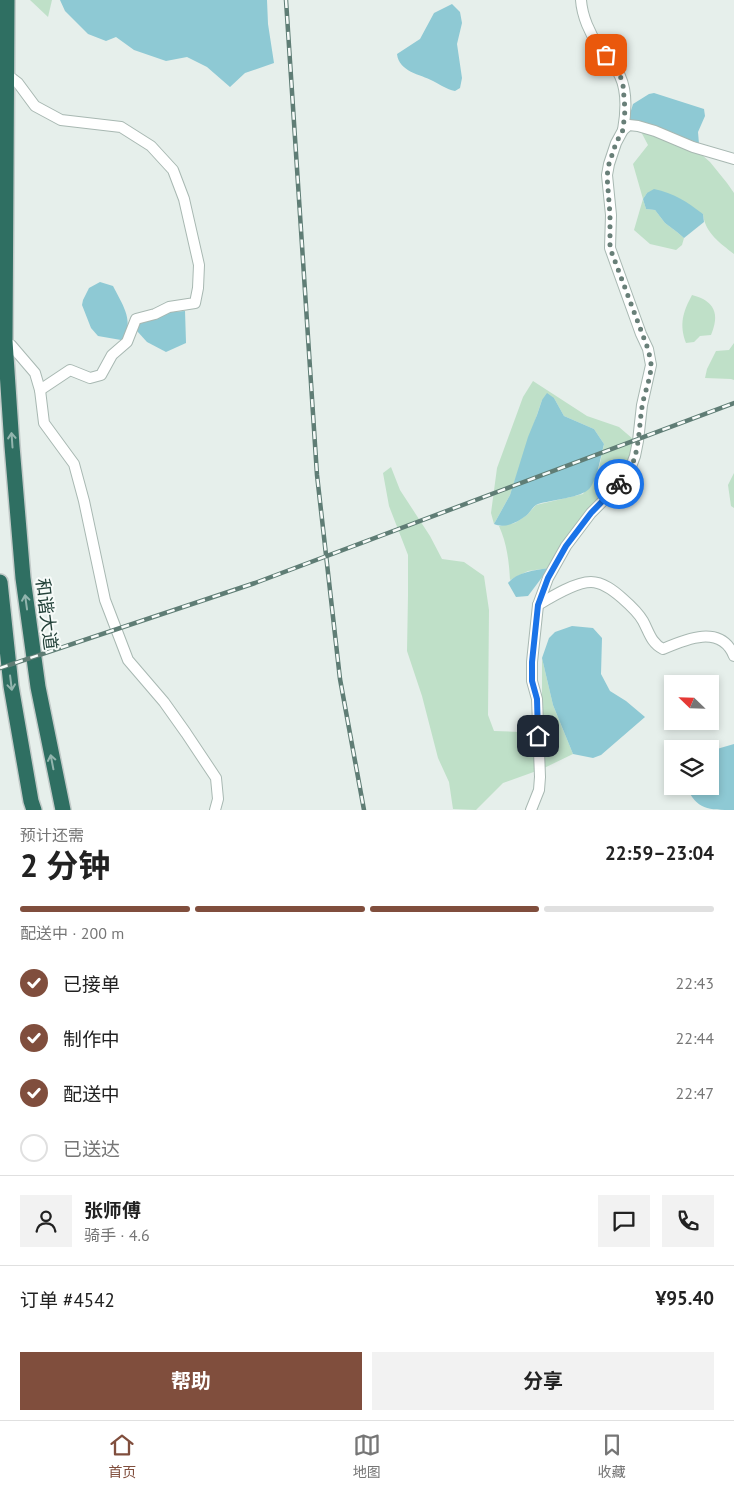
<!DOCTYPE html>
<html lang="zh">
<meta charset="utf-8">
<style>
:root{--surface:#fff;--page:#f2f2f2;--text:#222;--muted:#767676;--line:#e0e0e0;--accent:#804e3d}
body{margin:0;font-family:"PT Sans","Noto Sans SC",sans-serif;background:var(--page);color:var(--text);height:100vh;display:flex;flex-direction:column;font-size:19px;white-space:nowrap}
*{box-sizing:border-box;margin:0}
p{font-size:16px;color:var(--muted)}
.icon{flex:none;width:28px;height:28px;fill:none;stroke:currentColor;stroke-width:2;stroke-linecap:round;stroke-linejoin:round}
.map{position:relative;height:810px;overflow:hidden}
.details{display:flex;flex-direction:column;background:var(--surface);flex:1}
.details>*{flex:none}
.needle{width:32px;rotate:293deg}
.buttons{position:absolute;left:664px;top:675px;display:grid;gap:10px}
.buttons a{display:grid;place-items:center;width:55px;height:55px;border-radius:0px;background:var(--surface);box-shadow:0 2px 8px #0003;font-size:25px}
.pin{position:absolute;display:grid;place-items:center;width:42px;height:42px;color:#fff;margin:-21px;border-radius:10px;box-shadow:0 2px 8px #0006}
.courier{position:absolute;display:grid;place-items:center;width:50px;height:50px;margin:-25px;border:4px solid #1a73e8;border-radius:50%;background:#fff;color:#222;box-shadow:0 1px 6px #0007}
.headline em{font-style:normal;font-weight:700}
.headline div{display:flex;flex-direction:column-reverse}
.headline{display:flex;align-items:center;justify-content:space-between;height:85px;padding:0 20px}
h1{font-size:32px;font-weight:700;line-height:38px}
.bar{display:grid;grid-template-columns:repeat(4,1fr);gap:8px 5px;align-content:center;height:60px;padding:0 20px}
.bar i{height:6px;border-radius:4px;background:var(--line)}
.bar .on{background:var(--accent)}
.bar p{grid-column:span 4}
.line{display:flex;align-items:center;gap:12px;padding:0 20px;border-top:1px solid var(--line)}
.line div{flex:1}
.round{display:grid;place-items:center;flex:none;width:52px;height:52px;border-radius:0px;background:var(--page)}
ol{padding:0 20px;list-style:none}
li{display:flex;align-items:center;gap:15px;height:55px}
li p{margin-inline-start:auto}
li .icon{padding:5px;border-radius:50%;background:var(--accent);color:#fff;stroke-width:4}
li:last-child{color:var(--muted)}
li i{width:28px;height:28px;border:2px solid var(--line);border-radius:50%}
.button{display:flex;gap:10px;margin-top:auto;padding:10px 20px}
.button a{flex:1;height:58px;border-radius:0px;background:var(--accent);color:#fff;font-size:20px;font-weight:700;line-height:58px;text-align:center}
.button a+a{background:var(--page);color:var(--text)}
.menu{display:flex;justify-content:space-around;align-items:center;height:70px;border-top:1px solid var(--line);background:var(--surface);font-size:14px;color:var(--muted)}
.menu a{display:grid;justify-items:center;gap:2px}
.menu .on{color:var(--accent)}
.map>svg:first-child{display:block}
.green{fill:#bfe0c8}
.water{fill:#8ec9d4}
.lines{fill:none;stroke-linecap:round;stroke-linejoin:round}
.minor-casing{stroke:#a8b8b2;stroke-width:12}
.highway-casing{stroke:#c2cac8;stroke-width:18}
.minor{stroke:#fff;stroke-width:10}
.highway{stroke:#2f6f62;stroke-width:15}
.rail-casing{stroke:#5f7d75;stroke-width:4.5}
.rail{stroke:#f7fbf9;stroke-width:2.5;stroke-dasharray:8;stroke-linecap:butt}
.oneway{stroke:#93b5ae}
.done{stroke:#687f78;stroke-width:5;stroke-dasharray:0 9}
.route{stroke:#1a73e8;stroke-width:6}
.labels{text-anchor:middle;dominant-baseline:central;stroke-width:4;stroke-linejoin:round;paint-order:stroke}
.street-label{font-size:18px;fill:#24423a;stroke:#f7fbf9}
</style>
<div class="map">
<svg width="734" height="810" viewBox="0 0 734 810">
<rect width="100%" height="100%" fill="#e6efeb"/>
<!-- green -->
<g class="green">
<polygon points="30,0 52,0 48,17"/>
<path d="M638,126L693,147L710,162L727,183L734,193V254C720,243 705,233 703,214L647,193L643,199L646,209L655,210L665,223L677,232L684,238L682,245L676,250L650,244L634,230L643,199L633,164L648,145Z"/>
<path d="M692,295C715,301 720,314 711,335L700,336L694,342L686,343C679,324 683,312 692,295Z"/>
<polygon points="734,343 734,380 731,379 705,378 707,369 716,351 729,350"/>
<path d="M533,381L587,416L619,427L633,439C631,475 609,485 588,510C573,527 562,549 549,568L528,571L510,580C509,561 507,544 499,526L515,523L527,515L536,505L583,494L599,468L604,444L594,429L564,416L554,398L542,400L510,495L494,524L491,513L497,468L523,397Z"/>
<polygon points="391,467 400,490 430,536 442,559 464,562 484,576 489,610 488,715 494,731 520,732 527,744 544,743 542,729 542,658 553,705 573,754 542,769 503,783 476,810 453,809 449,782 438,758 422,696 407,651 408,595 408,555 389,506 383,473"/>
<polygon points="734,473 734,508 731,506 728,485"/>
</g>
<!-- water -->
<g class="water">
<polygon points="60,0 267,0 268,24 274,63 245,73 230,87 207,67 187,57 166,61 134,50 116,37 106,41 88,34 65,11"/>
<path d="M452,4L460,12L462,23L457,44L462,78L460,88L455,91C446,89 441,85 433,81C420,74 399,72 397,54L420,39L434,13Z"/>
<polygon points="654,93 704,109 705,116 698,132 699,144 630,121 629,117 633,104 649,94"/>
<path d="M654,189C674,193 687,202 703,214L704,222L684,238L677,232L665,223L655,210L646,209L643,199L647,193Z"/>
<path d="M100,282L113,286C122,304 133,318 125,338L121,340L98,336L91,328L82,305L83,300L89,288Z"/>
<polygon points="185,311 186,343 166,352 147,342 137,331 140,322 169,312"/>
<path d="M547,393L554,398L564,416L594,429L604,444C601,456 597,479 590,488C582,498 550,500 538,504C533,506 531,511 527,515C518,522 505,529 494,524L510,495L528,437L537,415L542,400Z"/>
<path d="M549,568L528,596L516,597L508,583C517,572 535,570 549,568Z"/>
<polygon points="572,626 593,628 602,638 601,674 610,691 626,701 645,717 601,755 593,758 573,754 553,705 542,658 549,638 555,632"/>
<path d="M734,744V810C708,810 697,810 686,786H710V751Z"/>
</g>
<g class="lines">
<defs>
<g id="minor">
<path d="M581,0C582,16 590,34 599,47C606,57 615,65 620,76C627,91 626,113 623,130"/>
<polyline points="5,73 18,83 35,106 61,120 121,127 151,146 173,170 184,199 199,265 198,288 195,303 169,307 155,314 136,319 127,342 112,355 101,375 90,378 70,370 40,390"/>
<polyline points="3,340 11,345 35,373 40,390 44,423 74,464 84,501 105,600 128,660 164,702 186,733 216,778 218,799 215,810"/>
<path d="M538,605C551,597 575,582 591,582C603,582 614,591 622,598C630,605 638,612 643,621C649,632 651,643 663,649C686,639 721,624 734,656"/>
<polyline points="531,810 539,790 540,777 537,699 532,681 532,662 538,605 548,578 566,546 591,513 627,477 635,456 638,441 642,405 651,365 648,349 641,334 610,248 611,215 607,175 609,164 616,143 623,130 629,125 638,126 655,131 693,147 734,159"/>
</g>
<g id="highway">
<polyline points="7,0 5,341 12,446 23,578 38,687 63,810"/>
<polyline points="0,582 11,686 31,801 34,810"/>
</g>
</defs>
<!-- minor casing -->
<use href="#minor" class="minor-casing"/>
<!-- highway casing -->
<use href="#highway" class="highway-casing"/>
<!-- minor -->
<use href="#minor" class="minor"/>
<!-- highway -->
<use href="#highway" class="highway"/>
<defs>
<g id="rail">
<polyline points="286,0 317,475 340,679 364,810"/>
<polyline points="0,668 255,583 734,403"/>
</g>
</defs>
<!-- rail casing -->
<use href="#rail" class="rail-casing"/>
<!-- rail -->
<use href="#rail" class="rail"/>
</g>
<!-- one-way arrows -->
<defs><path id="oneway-shaft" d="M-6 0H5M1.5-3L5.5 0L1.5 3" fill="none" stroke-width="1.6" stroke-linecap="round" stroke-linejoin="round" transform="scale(1.25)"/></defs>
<g class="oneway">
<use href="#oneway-shaft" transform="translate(12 440) rotate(-94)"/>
<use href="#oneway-shaft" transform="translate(26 602) rotate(-98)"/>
<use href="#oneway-shaft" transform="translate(11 683) rotate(83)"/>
<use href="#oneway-shaft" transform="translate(52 762) rotate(-101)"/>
</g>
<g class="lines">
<!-- done -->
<path class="done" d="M606,55L620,75L623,85L625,110L623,130L616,143L609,164L607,176L610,215V248L648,349C649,354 651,360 651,365C651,379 644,393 642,407C638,433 640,465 619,484"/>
<!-- route -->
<polyline class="route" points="538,736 537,699 532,681 532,662 538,605 548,578 566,546 591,513 619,484"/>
</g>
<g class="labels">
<!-- street labels -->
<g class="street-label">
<text transform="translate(47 614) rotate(83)">和谐大道</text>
</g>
</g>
</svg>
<div class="buttons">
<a><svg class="needle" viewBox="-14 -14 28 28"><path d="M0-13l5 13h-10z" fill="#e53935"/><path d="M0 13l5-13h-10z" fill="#767676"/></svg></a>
<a><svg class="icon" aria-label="layers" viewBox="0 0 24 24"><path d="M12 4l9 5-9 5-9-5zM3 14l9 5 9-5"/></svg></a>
</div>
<div class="pin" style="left:606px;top:55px;background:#ea580c"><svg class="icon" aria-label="bag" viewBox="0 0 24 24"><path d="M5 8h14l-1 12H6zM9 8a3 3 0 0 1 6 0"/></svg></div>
<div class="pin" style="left:538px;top:736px;background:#1f2937"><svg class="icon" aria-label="home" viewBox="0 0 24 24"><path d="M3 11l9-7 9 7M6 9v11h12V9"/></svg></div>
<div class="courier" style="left:619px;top:484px"><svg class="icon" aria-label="bike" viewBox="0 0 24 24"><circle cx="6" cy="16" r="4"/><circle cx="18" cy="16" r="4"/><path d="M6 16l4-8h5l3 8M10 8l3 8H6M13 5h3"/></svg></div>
</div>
<section class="details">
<div class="headline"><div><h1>2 分钟</h1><p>预计还需</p></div><em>22:59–23:04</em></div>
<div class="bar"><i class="on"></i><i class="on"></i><i class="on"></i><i></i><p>配送中 · 200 m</p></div>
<ol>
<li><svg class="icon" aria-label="check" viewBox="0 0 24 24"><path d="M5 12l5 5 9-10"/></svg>已接单<p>22:43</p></li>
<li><svg class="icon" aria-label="check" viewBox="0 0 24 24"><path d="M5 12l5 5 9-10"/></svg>制作中<p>22:44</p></li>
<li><svg class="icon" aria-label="check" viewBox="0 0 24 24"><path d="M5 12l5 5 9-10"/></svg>配送中<p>22:47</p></li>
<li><i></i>已送达</li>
</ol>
<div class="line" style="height:90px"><a class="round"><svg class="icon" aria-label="person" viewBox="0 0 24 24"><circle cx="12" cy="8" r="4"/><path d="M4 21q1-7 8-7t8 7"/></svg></a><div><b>张师傅</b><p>骑手 · 4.6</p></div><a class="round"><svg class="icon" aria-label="chat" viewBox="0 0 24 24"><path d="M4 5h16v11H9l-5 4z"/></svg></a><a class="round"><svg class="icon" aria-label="phone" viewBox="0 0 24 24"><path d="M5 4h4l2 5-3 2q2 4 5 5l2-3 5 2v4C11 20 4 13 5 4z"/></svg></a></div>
<div class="line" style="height:65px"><div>订单 #4542</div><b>¥95.40</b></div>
<div class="button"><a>帮助</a><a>分享</a></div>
</section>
<nav class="menu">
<a class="on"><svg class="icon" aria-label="home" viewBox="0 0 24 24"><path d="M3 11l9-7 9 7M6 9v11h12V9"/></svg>首页</a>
<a><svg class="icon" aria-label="map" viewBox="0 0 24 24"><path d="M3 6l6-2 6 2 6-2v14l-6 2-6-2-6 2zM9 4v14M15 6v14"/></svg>地图</a>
<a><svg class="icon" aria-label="saved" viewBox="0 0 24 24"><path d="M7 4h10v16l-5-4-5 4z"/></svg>收藏</a>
</nav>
